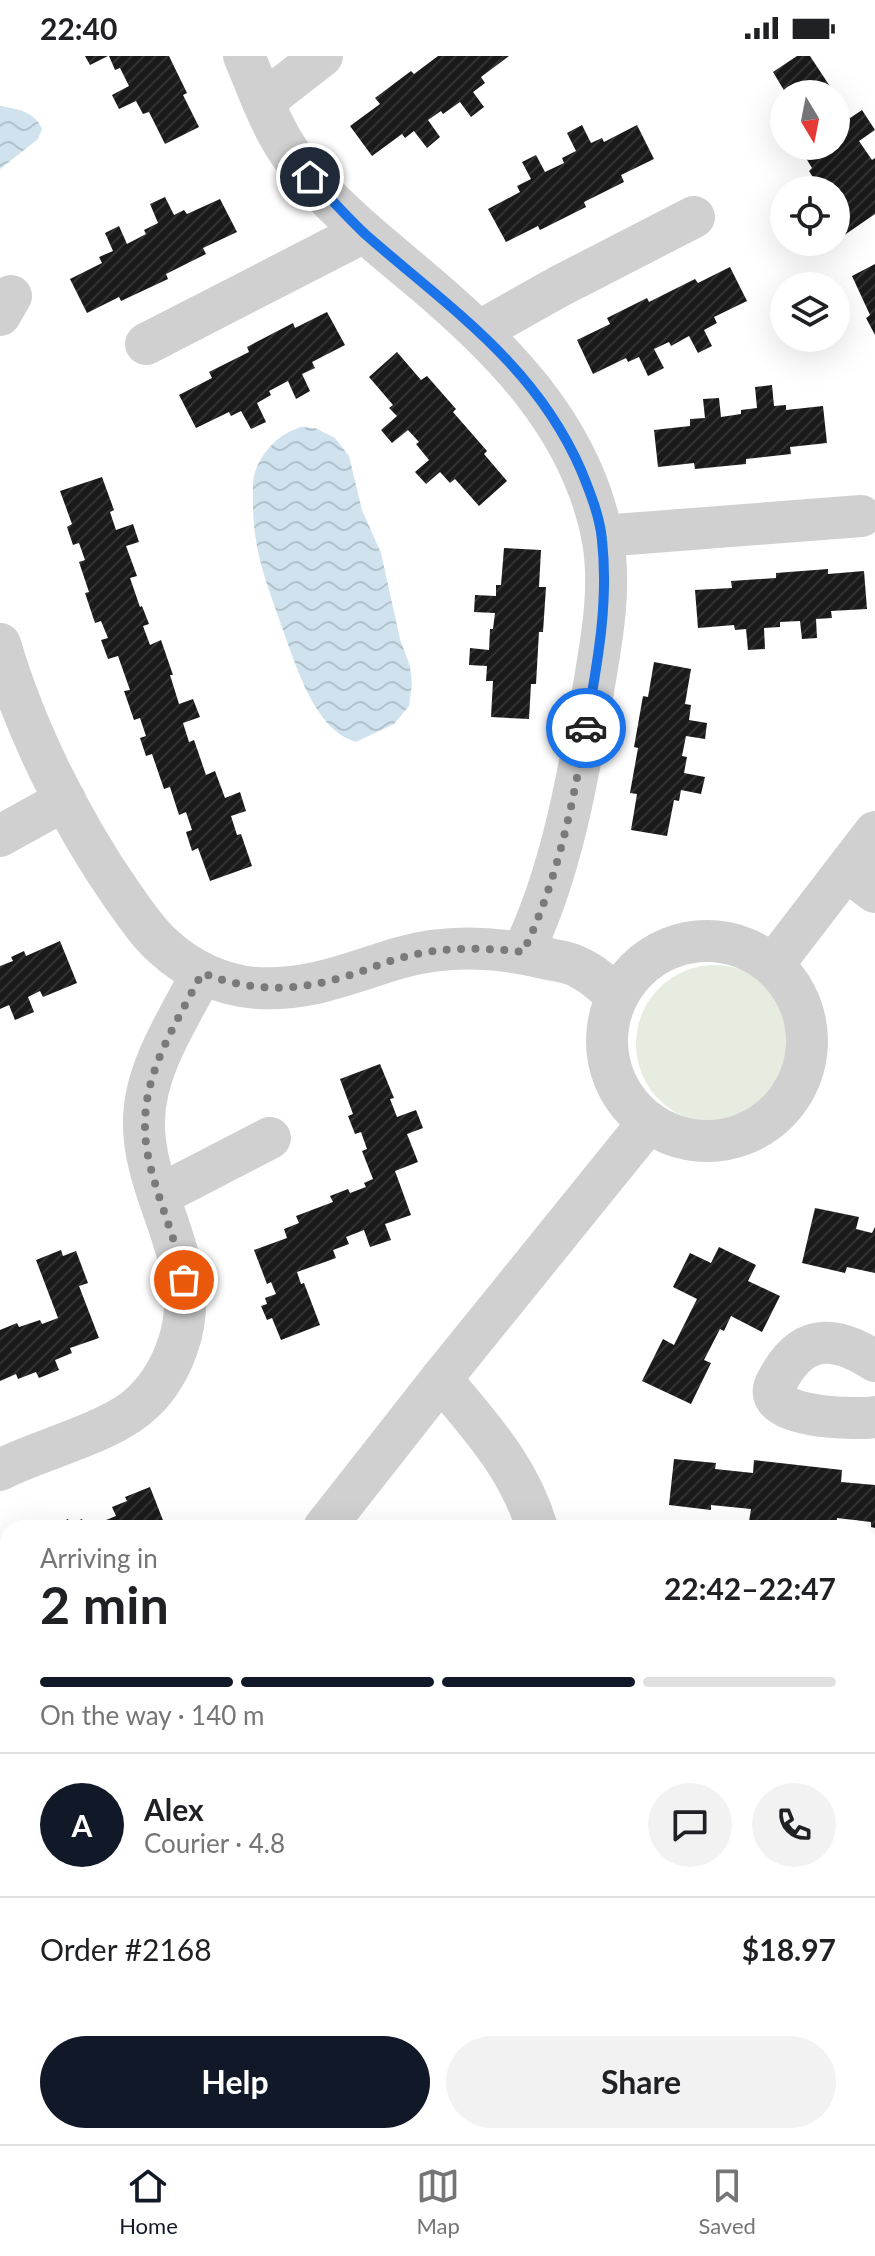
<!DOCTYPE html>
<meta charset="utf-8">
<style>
:root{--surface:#fff;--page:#f2f2f2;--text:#202124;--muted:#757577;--line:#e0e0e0;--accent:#111827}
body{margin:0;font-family:Lato,sans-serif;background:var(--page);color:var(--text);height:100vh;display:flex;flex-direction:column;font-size:30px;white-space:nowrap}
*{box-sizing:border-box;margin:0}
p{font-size:26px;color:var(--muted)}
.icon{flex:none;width:44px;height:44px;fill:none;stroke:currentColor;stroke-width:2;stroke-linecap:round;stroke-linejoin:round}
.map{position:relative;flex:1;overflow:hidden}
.panel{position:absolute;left:0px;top:1464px;width:876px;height:624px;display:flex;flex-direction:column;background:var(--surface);border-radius:24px 24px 0 0;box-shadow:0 8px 32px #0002}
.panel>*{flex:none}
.needle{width:52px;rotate:170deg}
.controls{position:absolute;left:770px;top:24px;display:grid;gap:16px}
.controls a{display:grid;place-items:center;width:80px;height:80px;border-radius:50%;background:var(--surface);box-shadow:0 8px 32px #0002;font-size:40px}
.pin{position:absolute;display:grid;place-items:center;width:68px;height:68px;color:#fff;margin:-34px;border:4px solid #fff;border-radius:50%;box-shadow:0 2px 8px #0007}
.courier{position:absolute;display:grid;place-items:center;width:80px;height:80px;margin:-40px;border:6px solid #1a73e8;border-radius:50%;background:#fff;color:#222;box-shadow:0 2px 10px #0007}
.headline em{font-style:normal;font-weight:700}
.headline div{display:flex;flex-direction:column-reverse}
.headline{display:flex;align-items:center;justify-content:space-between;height:136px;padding:0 40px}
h1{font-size:52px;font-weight:700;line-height:60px}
.bar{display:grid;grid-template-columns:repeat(4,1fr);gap:12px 8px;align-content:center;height:96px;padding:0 40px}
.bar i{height:10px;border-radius:6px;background:var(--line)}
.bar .active{background:var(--accent)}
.bar p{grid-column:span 4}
.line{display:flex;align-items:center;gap:20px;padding:0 40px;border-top:2px solid var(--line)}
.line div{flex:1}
.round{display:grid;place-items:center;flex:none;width:84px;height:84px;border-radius:42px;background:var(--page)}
.button{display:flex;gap:16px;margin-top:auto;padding:16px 40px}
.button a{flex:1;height:92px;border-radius:48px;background:var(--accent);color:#fff;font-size:32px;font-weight:700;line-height:92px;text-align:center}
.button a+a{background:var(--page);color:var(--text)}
.status{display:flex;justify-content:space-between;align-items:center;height:56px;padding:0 40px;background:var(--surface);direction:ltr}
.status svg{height:22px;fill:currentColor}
.menu{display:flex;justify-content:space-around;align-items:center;height:112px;border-top:2px solid var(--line);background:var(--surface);font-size:22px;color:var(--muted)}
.menu a{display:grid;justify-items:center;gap:4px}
.menu .active{color:var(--accent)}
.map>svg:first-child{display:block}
.grass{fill:#e6ecdf}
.water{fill:url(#water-waves)}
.building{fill:url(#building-hatch)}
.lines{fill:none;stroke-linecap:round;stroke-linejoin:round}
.minor{stroke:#d0d0d0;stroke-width:42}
.done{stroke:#7a7a7a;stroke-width:8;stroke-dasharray:0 14.4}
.route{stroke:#1a73e8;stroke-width:10}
</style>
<div class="status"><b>22:40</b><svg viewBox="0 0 49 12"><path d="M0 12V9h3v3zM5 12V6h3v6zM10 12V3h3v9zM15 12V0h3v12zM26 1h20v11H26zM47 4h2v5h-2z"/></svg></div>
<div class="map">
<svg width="875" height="2088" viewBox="0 0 875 2088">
<defs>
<pattern id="water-waves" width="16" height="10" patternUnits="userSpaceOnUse" patternTransform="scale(2)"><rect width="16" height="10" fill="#cfe2ee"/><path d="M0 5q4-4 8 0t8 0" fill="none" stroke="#b2c2cd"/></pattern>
<pattern id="building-hatch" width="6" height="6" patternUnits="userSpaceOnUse" patternTransform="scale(2)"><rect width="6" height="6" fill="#1a1a1a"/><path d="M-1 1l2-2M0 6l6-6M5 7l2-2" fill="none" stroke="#333"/></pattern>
</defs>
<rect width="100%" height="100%" fill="#fff"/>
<!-- grass -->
<circle class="grass" cx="715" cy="988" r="79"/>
<!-- water -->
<g class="water">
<path d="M0,50C18,53 35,56 42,73L38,83L0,113Z"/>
<path d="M301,371L315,372L335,382L349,400L362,454L381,497L400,583L410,610L412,628L409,650L394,668L356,686C340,681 328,670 319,656C301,630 289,590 278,560C264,520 253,491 253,447C253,437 252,426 255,416C263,394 279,378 301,371Z"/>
</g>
<!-- building -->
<g class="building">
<polygon points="85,0 108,0 90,9"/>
<polygon points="109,0 169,0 187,37 183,39 199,71 165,88 149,56 143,58 136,45 119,53 112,39 129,30 120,12 115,14"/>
<polygon points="438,0 509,0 481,21 485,27 473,36 484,51 471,61 460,46 443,58 441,55 428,64 440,81 427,92 414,75 405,82 402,78 372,100 350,70 380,48 375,42 411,15 414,18"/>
<polygon points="797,0 810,0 835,38 782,38 785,36 773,16"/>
<polygon points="836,40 850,62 862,54 875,74 859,85 872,104 875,102 875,158 843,180 836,170 836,134 821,134 809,115 812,112 801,94 808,90 836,90"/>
<polygon points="582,69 591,87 602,82 604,86 637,69 654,103 621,119 624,126 584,146 586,151 540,174 538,170 506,186 488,153 520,136 517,130 531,123 522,106 536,99 545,116 564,107 562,102 576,95 567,77"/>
<polygon points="165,141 174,159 184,154 187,158 220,143 237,176 203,192 206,198 166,218 168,223 121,245 119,241 87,257 70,223 102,207 99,201 113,195 105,177 119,170 127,188 146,178 144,174 158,167 150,148"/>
<polygon points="875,208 875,279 866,262 870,259 852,220"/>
<polygon points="730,211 747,245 714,261 717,267 704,274 712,290 698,297 689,280 671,290 669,286 654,293 664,312 648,320 639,301 628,306 626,302 593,318 577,284 610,268 607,262 647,242 649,246 695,223 698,227"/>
<polygon points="327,256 345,289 312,306 315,312 302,318 310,335 296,343 288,325 269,335 271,339 257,347 266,366 251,373 241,355 231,360 229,356 196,372 179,339 212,322 209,316 249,296 247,291 293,267 295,272"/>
<polygon points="397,296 421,324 427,320 456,353 453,356 487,395 484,398 507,425 479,450 455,423 450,427 440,416 426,428 415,416 429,404 416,388 419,386 408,374 392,387 381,374 397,360 389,352 393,349 369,321"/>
<polygon points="772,329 774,350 786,349 786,354 823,350 827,387 790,391 791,398 746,403 746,408 695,413 694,407 658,411 654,374 690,370 690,363 705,362 703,343 719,342 721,361 741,358 741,354 757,352 755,331"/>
<polygon points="102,421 114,454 110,456 116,474 133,468 139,486 126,490 137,520 130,522 140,551 142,550 149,568 143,570 150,589 161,584 173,619 170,619 179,648 193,643 200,661 183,667 189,686 194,684 206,719 215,715 225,742 240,736 246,755 231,760 237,779 241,778 252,810 210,825 198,792 192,795 186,776 192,774 186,756 179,759 170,731 164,733 152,698 146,700 140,682 146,680 140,662 134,664 124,635 130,634 118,600 108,603 101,584 108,582 101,565 95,567 85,537 89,536 79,506 85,504 79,487 73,489 67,471 72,468 60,435"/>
<polygon points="504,492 541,494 539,531 546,531 543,576 539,576 536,628 531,628 529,663 491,661 493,625 486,625 487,610 469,609 470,592 489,594 490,573 493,573 495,557 474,556 475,539 496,540 496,529 501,529"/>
<polygon points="828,513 828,518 864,515 867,553 831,555 832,562 816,563 817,582 802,583 800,565 780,566 780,571 764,572 765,593 748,594 746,573 735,574 734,569 698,572 695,534 732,532 731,525 776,522 776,517"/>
<polygon points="654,606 691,613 685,648 691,649 689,664 707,667 705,683 686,680 682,700 687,701 684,717 705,721 701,738 681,734 679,745 674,744 667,780 631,774 637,738 630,737 638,692 634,691 643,640 648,641"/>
<polygon points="60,885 77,927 43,941 40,935 28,941 34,956 15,964 9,949 0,953 0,910 13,905 11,901 24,895 26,900"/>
<polygon points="380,1008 394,1042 390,1043 397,1061 416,1054 423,1072 407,1078 418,1106 395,1115 411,1159 385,1168 391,1184 370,1191 364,1174 346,1181 349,1188 333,1194 336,1202 297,1216 301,1228 304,1227 320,1269 281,1284 272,1262 267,1264 261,1250 267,1248 265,1242 276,1238 271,1226 267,1228 254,1194 287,1182 284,1173 299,1167 296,1160 333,1146 330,1140 348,1133 350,1137 366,1131 364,1127 373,1123 362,1095 367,1093 361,1076 355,1078 348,1060 353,1058 340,1023"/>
<polygon points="815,1152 859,1161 856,1173 872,1177 875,1171 875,1217 847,1211 845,1217 802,1207"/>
<polygon points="719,1191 756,1209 748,1225 780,1240 762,1276 731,1260 724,1275 720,1273 704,1304 711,1307 691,1348 642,1325 663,1283 674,1289 697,1243 673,1231 690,1197 711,1207"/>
<polygon points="61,1194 63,1200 76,1195 88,1227 79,1230 99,1282 70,1292 72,1297 55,1304 59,1314 39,1322 36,1316 18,1323 16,1318 0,1325 0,1274 17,1267 19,1271 40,1264 42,1268 58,1262 36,1204"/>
<polygon points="674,1403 716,1407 715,1413 753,1417 754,1404 842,1414 841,1426 875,1429 875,1472 871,1471 871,1466 837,1462 836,1472 769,1466 768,1472 748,1472 751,1453 711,1449 711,1454 669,1449"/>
<polygon points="150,1431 166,1472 86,1472 116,1460 112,1451 127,1445 125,1441"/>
<polygon points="68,1463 70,1468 82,1463 86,1472 27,1472 45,1465 48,1472"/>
<polygon points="8,1496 8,1593 0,1576 0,1552 2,1551 0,1547 0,1499"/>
<polygon points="868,1566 875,1574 875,1621 868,1627"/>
<polygon points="6,1664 8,1669 8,1703 0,1706 0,1667"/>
<polygon points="868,1871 875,1878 875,1946 868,1939"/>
</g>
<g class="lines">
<!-- minor -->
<g class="minor">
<path d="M244,0C259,35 271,72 294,103C329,149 376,186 420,223C502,292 580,370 602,479C613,534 600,592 591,647C576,731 560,819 523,896"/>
<polyline points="263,46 322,0"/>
<polyline points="0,259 11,240"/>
<polyline points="480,275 558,231 694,161"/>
<polyline points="146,288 364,176"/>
<polyline points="602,480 861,460"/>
<path d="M0,588C25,673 71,766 122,839C135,857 147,876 164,891C189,914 223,930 257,932C310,935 349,917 399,902C447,888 500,891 549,903C558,905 569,906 578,911C593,918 604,928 616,940"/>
<polyline points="0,780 65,744"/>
<polyline points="846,814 875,836"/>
<circle cx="707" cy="985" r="100"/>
<polyline points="773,909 875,776"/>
<polyline points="160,1139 270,1082"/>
<path d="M875,1305C838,1281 806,1276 781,1318C777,1325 771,1333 775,1341C785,1362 855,1364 875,1361"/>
<path d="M441,1323C480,1370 519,1411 537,1472"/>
<path d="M0,1414C40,1393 112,1377 143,1346C159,1331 171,1310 178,1289C206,1208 142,1142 144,1064C145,1011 179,963 202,917"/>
<polyline points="324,1472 441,1323 648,1067"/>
<polyline points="868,1757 875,1751"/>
<polyline points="0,1886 8,1876"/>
<polyline points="209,2080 218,2088"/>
<polyline points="352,2080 354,2088"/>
</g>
</g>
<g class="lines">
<!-- done -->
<path class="done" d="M184,1224C176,1182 157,1143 148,1100C134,1029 171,978 202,917C252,936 296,936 347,920C365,915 382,907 400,902C439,891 482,891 523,896C557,827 573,748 586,672"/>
<!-- route -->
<path class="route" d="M310,121C328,140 346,160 365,178C448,251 535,308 581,414C590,436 600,461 602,484C609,548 597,609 586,672"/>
</g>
</svg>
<div class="controls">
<a><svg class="needle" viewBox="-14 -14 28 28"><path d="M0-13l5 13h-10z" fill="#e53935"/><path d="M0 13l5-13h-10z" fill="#757577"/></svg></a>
<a><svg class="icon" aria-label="locate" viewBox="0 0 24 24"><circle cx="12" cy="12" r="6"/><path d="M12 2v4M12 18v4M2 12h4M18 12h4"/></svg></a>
<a><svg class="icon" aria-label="layers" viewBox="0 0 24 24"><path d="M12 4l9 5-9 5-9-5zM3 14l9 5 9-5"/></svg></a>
</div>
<div class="pin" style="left:184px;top:1224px;background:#ea580c"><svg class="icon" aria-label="bag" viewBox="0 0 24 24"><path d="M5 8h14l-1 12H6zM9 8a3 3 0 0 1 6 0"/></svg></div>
<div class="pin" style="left:310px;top:121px;background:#1f2937"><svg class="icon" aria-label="home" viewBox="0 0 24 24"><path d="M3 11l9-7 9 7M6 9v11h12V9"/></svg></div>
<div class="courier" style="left:586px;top:672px"><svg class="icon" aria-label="car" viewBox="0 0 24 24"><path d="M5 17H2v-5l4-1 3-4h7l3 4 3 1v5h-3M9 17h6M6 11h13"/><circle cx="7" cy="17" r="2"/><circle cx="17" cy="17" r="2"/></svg></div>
<section class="panel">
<div class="headline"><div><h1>2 min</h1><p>Arriving in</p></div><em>22:42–22:47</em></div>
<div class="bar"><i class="active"></i><i class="active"></i><i class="active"></i><i></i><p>On the way · 140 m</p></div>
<div class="line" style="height:144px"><b class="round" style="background:var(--accent);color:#fff">A</b><div><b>Alex</b><p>Courier · 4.8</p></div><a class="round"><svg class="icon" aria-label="chat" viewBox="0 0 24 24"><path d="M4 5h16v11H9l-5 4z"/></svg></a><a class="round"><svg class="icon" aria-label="phone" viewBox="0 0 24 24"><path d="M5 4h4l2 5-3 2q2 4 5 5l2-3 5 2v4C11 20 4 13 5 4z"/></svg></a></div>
<div class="line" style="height:104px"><div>Order #2168</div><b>$18.97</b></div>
<div class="button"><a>Help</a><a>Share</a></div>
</section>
</div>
<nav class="menu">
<a class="active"><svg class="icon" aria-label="home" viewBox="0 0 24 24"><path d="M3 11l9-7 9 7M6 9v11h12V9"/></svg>Home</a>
<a><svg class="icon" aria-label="map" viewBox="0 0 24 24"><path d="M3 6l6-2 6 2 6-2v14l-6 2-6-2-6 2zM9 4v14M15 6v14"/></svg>Map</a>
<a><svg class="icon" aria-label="saved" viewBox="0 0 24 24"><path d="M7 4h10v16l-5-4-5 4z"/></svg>Saved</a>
</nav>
